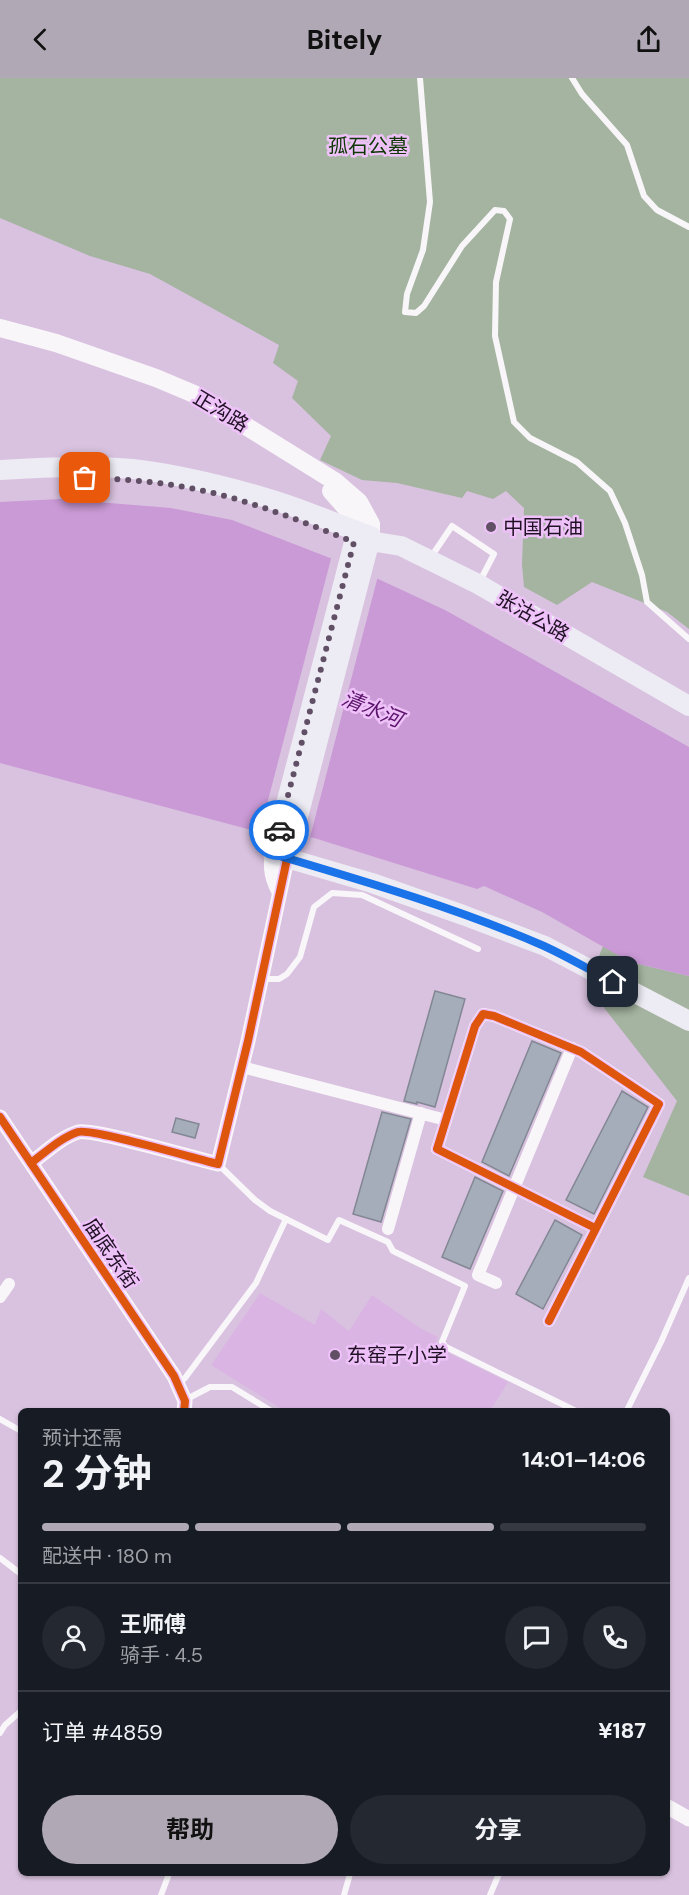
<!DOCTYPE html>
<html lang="zh">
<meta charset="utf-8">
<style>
:root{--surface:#171b24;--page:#242831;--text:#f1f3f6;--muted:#9ea1a6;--line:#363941;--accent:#b0a9b5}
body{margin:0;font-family:"DM Sans","Noto Sans SC",sans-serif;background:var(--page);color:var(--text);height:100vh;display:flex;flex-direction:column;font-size:22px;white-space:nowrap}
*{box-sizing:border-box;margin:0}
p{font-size:20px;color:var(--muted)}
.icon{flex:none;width:33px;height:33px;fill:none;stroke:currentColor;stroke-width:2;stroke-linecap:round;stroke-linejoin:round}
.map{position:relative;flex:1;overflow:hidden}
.sheet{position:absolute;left:18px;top:1330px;width:652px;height:468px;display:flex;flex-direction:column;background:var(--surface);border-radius:9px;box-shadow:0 2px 4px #0004}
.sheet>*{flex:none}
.pin{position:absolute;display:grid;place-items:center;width:51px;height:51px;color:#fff;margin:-26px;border-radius:12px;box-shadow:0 3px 9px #0006}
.courier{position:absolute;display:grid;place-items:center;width:60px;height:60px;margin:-30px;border:4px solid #1a73e8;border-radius:50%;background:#fff;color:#222;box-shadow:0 2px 8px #0007}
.summary em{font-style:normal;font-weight:700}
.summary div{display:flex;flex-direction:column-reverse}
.summary{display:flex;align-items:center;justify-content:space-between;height:102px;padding:0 24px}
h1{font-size:39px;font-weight:700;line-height:45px}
.bar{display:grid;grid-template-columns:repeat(4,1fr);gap:9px 6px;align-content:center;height:72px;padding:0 24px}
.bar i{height:8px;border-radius:4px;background:var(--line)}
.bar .on{background:var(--accent)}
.bar p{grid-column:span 4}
.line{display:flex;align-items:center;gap:15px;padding:0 24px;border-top:2px solid var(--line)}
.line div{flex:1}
.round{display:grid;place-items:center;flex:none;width:63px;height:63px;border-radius:32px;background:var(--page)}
.action{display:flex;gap:12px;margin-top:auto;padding:12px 24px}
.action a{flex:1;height:69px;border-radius:36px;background:var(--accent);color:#111;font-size:24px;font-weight:700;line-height:69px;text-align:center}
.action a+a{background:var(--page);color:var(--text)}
header{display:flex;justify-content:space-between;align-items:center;height:78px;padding:0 24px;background:var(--accent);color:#111;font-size:27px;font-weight:700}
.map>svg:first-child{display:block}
.built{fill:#dab4e3}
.green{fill:#a4b4a0}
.water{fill:#ca9ad6}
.pier{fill:#d9c2df}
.building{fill:#a5adba;stroke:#838794;stroke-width:1.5}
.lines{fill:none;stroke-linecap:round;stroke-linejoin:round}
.service{stroke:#f9f6fa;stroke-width:6}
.minor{stroke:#f9f6fa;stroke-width:12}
.tertiary{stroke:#f9f6fa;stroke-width:15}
.secondary{stroke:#f9f6fa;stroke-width:18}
.primary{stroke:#edebf3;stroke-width:20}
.cycleway-casing{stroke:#eec2f9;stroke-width:11}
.cycleway{stroke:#de550d;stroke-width:8}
.done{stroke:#614f66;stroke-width:6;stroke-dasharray:0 10.8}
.route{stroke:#1a73e8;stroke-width:8}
.poi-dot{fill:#614f66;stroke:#eec2f9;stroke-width:2}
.labels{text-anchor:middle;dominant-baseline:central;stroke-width:5;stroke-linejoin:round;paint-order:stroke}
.park-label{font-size:20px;fill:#0e3702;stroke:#eec2f9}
.street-label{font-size:20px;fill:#211125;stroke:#eec2f9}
.poi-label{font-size:20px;fill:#211125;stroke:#eec2f9;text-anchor:start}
.water-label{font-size:21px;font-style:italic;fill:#5d146d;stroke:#eec2f9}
</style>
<header><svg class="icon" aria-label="back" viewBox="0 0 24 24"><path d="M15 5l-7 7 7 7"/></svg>Bitely<svg class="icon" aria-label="share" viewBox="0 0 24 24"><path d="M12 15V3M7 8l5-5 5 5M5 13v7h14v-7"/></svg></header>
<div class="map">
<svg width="689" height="1817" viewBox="0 0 689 1817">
<rect width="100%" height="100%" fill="#d9c2df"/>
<!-- built -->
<polygon class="built" points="260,1215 315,1247 321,1231 349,1253 372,1217 420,1250 438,1259 434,1268 508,1304 490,1333 285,1333 211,1287"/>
<!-- green -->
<g class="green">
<polygon points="0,0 689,0 689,551 667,534 592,504 557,527 524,509 522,486 524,430 506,413 493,421 467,413 462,420 397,405 362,402 320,382 331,358 292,320 298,303 273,285 279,267 150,196 90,178 0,140"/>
<polygon points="603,868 630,884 689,898 689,1118 643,1099 677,1023 587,908"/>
</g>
<!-- water -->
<polygon class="water" points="60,421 171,430 232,442 348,487 445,532 689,669 689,898 630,884 542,834 484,808 477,811 311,759 308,767 0,685 0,424"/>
<!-- pier -->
<polygon class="pier" points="332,477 378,498 308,767 260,753"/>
<!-- building -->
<g class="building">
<polygon points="435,913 465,921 435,1029 417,1024 417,1026 404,1023"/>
<polygon points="532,963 561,975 509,1098 482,1084"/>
<polygon points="622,1013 648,1029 594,1136 566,1122"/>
<polygon points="382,1034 411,1041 381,1144 353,1136"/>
<polygon points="176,1040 199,1046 195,1060 172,1054"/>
<polygon points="475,1099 503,1113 470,1191 442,1179"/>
<polygon points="555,1142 582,1157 543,1231 516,1216"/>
</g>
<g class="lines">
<!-- service -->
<g class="service">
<polyline points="420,0 430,124 423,172 407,216 405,234 416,235 424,228 462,168 495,132 504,133 510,141 496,204 495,258 514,344 530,360 577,384 610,413 625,445 642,497 647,524 689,561"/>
<polyline points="572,0 582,16 627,67 644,118 657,132 689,149"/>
<polyline points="431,479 452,448 494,476 480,503"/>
<polyline points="261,901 279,901 287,896 300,879 314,829 332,815 362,817 478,871"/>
<polyline points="218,1086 255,1122 270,1133 328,1162 339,1142 388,1164 393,1173 465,1208 442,1264 446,1269 578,1334"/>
<polyline points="179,1305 185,1300 256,1205 286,1141"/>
<polyline points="185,1322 210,1309 232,1309 273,1334"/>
<polyline points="626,1334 661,1264 689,1200"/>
<polyline points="0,1341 21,1353"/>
<polyline points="0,1480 21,1496"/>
<polyline points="0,1655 5,1647 21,1633"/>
<polyline points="161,1817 169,1796"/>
<polyline points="344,1817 350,1796"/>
<polyline points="490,1817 499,1796"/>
</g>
<!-- minor -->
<g class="minor">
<polyline points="242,989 446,1042"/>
<polyline points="388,1151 421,1035"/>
<polyline points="496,1205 478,1197 572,970"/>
<polyline points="0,1219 9,1206"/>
<polyline points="549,1243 659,1026 581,974 494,938 483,936 475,948 437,1071 595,1150"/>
</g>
<!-- tertiary -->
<g class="tertiary">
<path d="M273,776C269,790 273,802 279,814"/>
<polyline points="0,1039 174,1298 185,1323 184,1334"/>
<path d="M31,1085C46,1074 60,1060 78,1054C92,1050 196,1081 218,1086L248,963L287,781"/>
<polyline points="668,1729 689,1741"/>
</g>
<!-- secondary -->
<g class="secondary">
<polyline points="0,250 56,265 156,300 194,316 336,404 359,424 371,446 371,458"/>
<polyline points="331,413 354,439 357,453"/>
</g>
<!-- primary -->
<g class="primary">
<path d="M0,392C44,389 90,387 133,391C177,396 221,407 263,419C300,429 335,446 371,458L287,781"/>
<polyline points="357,453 273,776 372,805 463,837 545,868 689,943"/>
<polyline points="370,463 401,468 478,506 689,628"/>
</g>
<defs>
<g id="cycleway">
<polyline points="0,1039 174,1298 185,1323 184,1334"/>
<path d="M31,1085C46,1074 60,1060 78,1054C92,1050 196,1081 218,1086L248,963L287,781"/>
<polyline points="549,1243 659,1026 581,974 494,938 483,936 475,948 437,1071 595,1150"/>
</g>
</defs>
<!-- cycleway casing -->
<use href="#cycleway" class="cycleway-casing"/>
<!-- cycleway -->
<use href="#cycleway" class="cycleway"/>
</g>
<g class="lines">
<!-- done -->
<path class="done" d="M85,400C120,401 154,403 189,410C246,420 300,443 354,464L279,752"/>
<!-- route -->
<path class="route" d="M279,752L273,776C364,803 457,830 544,868C568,879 590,892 613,904"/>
</g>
<!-- markers -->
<g class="poi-dot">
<circle cx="491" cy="449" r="6"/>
<circle cx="335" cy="1277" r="6"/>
</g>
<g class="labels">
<!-- park labels -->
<g class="park-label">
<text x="368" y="68">孤石公墓</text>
</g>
<!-- street labels -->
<g class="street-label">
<text transform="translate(221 333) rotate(31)">正沟路</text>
<text transform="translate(533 538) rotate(30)">张沽公路</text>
<text transform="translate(111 1175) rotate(56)">庙底东街</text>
</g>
<!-- poi labels -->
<g class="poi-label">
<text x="503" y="449">中国石油</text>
<text x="347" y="1277">东窑子小学</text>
</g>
<!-- water labels -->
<g class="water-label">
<text transform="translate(372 631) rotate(22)">清水河</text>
</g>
</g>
</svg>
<div class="pin" style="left:85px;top:400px;background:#ea580c"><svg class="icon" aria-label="bag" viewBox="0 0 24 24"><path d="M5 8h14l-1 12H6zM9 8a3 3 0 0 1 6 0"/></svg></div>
<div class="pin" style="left:613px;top:904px;background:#1f2937"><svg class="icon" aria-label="home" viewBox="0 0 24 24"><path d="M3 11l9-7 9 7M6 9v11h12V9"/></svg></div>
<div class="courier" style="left:279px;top:752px"><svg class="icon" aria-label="car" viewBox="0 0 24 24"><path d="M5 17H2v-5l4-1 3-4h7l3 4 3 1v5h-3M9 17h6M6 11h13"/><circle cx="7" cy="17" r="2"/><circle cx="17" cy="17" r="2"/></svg></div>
<section class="sheet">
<div class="summary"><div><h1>2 分钟</h1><p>预计还需</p></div><em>14:01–14:06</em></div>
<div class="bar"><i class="on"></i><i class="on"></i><i class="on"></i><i></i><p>配送中 · 180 m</p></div>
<div class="line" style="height:108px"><a class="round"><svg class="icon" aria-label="person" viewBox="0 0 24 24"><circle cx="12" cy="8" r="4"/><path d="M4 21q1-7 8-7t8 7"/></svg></a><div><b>王师傅</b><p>骑手 · 4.5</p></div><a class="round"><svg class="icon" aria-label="chat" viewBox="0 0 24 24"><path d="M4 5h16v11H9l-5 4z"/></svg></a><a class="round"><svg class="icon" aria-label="phone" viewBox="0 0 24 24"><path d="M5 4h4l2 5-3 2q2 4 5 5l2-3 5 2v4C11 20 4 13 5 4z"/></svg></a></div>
<div class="line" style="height:78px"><div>订单 #4859</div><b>¥187</b></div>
<div class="action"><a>帮助</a><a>分享</a></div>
</section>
</div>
